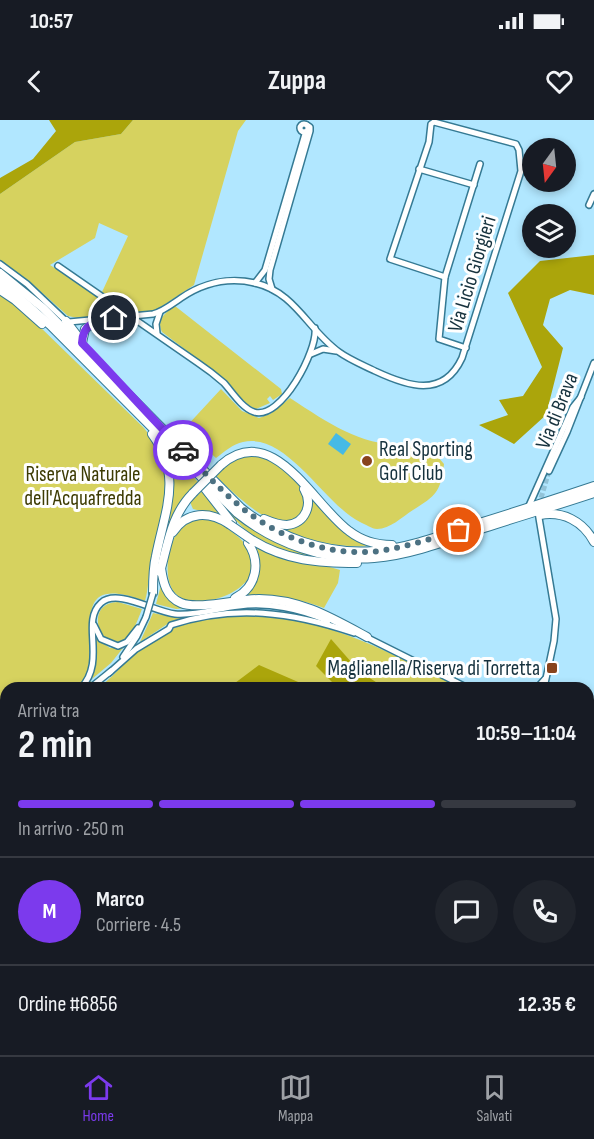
<!DOCTYPE html>
<html lang="it">
<meta charset="utf-8">
<style>
:root{--surface:#171b24;--page:#20242c;--text:#f1f3f6;--muted:#9ea1a6;--line:#363941;--accent:#7c3aed}
body{margin:0;font-family:"Sofia Sans Condensed",sans-serif;background:var(--page);color:var(--text);height:100vh;display:flex;flex-direction:column;font-size:22px;white-space:nowrap}
*{box-sizing:border-box;margin:0}
p{font-size:20px;color:var(--muted)}
.icon{flex:none;width:33px;height:33px;fill:none;stroke:currentColor;stroke-width:2;stroke-linecap:round;stroke-linejoin:round}
.map{position:relative;flex:1;overflow:hidden}
.details{position:absolute;left:0px;top:562px;width:594px;height:374px;display:flex;flex-direction:column;background:var(--surface);border-radius:18px 18px 0 0;box-shadow:0 3px 9px #0003}
.details>*{flex:none}
.needle{width:39px;rotate:195deg}
.buttons{position:absolute;left:522px;top:18px;display:grid;gap:12px}
.buttons a{display:grid;place-items:center;width:54px;height:54px;border-radius:50%;background:var(--surface);box-shadow:0 3px 9px #0003;font-size:30px}
.pin{position:absolute;display:grid;place-items:center;width:51px;height:51px;color:#fff;margin:-26px;border:3px solid #fff;border-radius:50%;box-shadow:0 2px 6px #0007}
.courier{position:absolute;display:grid;place-items:center;width:60px;height:60px;margin:-30px;border:4px solid #7c3aed;border-radius:50%;background:#fff;color:#222;box-shadow:0 2px 8px #0007}
.headline em{font-style:normal;font-weight:700}
.headline div{display:flex;flex-direction:column-reverse}
.headline{display:flex;align-items:center;justify-content:space-between;height:102px;padding:0 18px}
h1{font-size:39px;font-weight:700;line-height:45px}
.bar{display:grid;grid-template-columns:repeat(4,1fr);gap:9px 6px;align-content:center;height:72px;padding:0 18px}
.bar i{height:8px;border-radius:4px;background:var(--line)}
.bar .active{background:var(--accent)}
.bar p{grid-column:span 4}
.line{display:flex;align-items:center;gap:15px;padding:0 18px;border-top:2px solid var(--line)}
.line div{flex:1}
.round{display:grid;place-items:center;flex:none;width:63px;height:63px;border-radius:32px;background:var(--page)}
.status{display:flex;justify-content:space-between;align-items:center;height:42px;padding:0 30px;background:var(--surface);direction:ltr}
.status svg{height:16px;fill:currentColor}
header{display:flex;justify-content:space-between;align-items:center;height:78px;padding:0 18px;background:var(--surface);font-size:27px;font-weight:700}
.tab-bar{display:flex;justify-content:space-around;align-items:center;height:84px;border-top:2px solid var(--line);background:var(--surface);font-size:16px;color:var(--muted)}
.tab-bar a{display:grid;justify-items:center;gap:3px}
.tab-bar .active{color:var(--accent)}
.map>svg:first-child{display:block}
.green{fill:#d6d25f}
.forest{fill:#aba50b}
.water{fill:#46bae5}
.lines{fill:none;stroke-linecap:round;stroke-linejoin:round}
.stream{stroke:#46bae5;stroke-width:1.5}
.minor-tunnel{stroke:#92c3d8;stroke-width:5;stroke-dasharray:5 2.5;stroke-linecap:butt}
.minor-casing{stroke:#357a94;stroke-width:8}
.highway-casing{stroke:#357a94;stroke-width:10}
.minor{stroke:#fff;stroke-width:5}
.highway{stroke:#fff;stroke-width:8}
.minor-bridge-casing{stroke:#357a94;stroke-width:8;stroke-linecap:butt}
.highway-bridge-casing{stroke:#357a94;stroke-width:10;stroke-linecap:butt}
.minor-bridge{stroke:#fff;stroke-width:5}
.highway-bridge{stroke:#fff;stroke-width:8}
.done{stroke:#4c7182;stroke-width:6;stroke-dasharray:0 10.8}
.route{stroke:#7c3aed;stroke-width:8}
.poi-dot{fill:#88431c;stroke:#fff;stroke-width:2}
.labels{text-anchor:middle;dominant-baseline:central;stroke-width:6;stroke-linejoin:round;paint-order:stroke}
.street-label{font-size:21px;fill:#16323e;stroke:#fff}
.poi-label{font-size:21px;fill:#16323e;stroke:#fff;text-anchor:start}
.park-label{font-size:21px;fill:#3d3b03;stroke:#fff}
</style>
<div class="status"><b>10:57</b><svg viewBox="0 0 49 12"><path d="M0 12V9h3v3zM5 12V6h3v6zM10 12V3h3v9zM15 12V0h3v12zM26 1h20v11H26zM47 4h2v5h-2z"/></svg></div>
<header><svg class="icon" aria-label="back" viewBox="0 0 24 24"><path d="M15 5l-7 7 7 7"/></svg>Zuppa<svg class="icon" aria-label="heart" viewBox="0 0 24 24"><path d="M12 20l-8-8c-3-5 5-10 8-4 3-6 11-1 8 4z"/></svg></header>
<div class="map">
<svg width="594" height="935" viewBox="0 0 594 935">
<rect width="100%" height="100%" fill="#b1e7ff"/>
<!-- green -->
<g class="green">
<polygon points="133,0 246,0 238,11 194,165 164,185 151,192 141,193 129,189 102,172 128,116 99,103 95,118 50,145 124,193 78,198 68,196 29,161 0,140 0,74 75,22 121,14"/>
<path d="M0,168L144,308C182,356 163,387 151,440C148,454 149,468 145,481C64,451 102,518 85,558L100,567C121,550 138,526 162,513C179,505 196,501 215,498C306,484 383,530 461,568H6V930H148L149,935H0Z"/>
<path d="M175,186L281,269L282,274L273,280L270,276L267,279L270,283L256,289L248,285L219,255L162,212C156,199 165,193 175,186Z"/>
<path d="M221,269L242,291L259,298L270,294L290,278C336,308 369,332 426,323L444,344C441,371 436,376 413,390C402,397 390,409 377,409C372,409 365,404 360,402C324,384 287,312 243,322C233,324 224,332 216,338L184,309Z"/>
<polygon points="165,326 198,362 174,392 163,420 174,370 171,342"/>
<path d="M254,336C272,339 294,354 302,370C304,374 305,380 306,385C304,388 302,395 299,397C276,418 232,371 216,356C226,344 238,336 254,336Z"/>
<polygon points="202,371 222,396 193,389 190,382"/>
<path d="M313,381L343,411L370,426C341,428 308,422 282,408C308,406 303,401 313,381Z"/>
<path d="M223,386C252,410 281,425 316,437C275,436 249,418 223,386Z"/>
<path d="M198,399C214,399 224,405 236,415C292,461 196,500 174,472C163,458 167,424 179,411C184,405 191,401 198,399Z"/>
<path d="M255,425L340,450L338,463L324,488C300,479 271,474 245,476C258,459 265,445 255,425Z"/>
<polygon points="161,465 188,488 176,489 156,484"/>
<path d="M118,482L142,489C138,499 132,518 122,522C100,531 83,483 118,482Z"/>
<polygon points="153,493 172,497 190,497 172,501 140,522"/>
<polygon points="97,519 110,528 123,528 111,543 92,559 96,542 95,520"/>
</g>
<!-- forest -->
<g class="forest">
<polygon points="49,0 133,0 121,14 75,22 0,74 0,58 33,39 56,11"/>
<polygon points="594,135 594,175 570,170 550,179 543,205 563,228 546,295 514,324 479,305 508,295 499,280 523,276 542,247 508,173 540,141"/>
<polygon points="331,519 359,551 385,568 338,568 316,546"/>
<polygon points="259,545 312,568 219,568 231,566"/>
<polygon points="0,758 6,777 6,812 0,812"/>
<polygon points="6,852 6,921 0,916 0,862"/>
<polygon points="18,930 126,930 80,935 25,935"/>
</g>
<!-- water -->
<polygon class="water" points="336,313 351,324 343,335 328,324"/>
<g class="lines">
<!-- stream -->
<polyline class="stream" points="0,902 6,905"/>
<!-- minor-tunnel -->
<polyline class="minor-tunnel" points="539,385 549,351"/>
<defs>
<g id="minor">
<circle cx="304" cy="8" r="4"/>
<polyline points="419,49 474,65"/>
<polyline points="589,85 594,74"/>
<path d="M0,144L27,164L66,201L69,202L153,194C164,191 172,184 181,178C203,163 229,157 255,163C295,172 308,210 339,232C350,240 363,245 375,251C407,266 443,279 462,238L521,51L519,30L516,24L434,2L431,4L429,22L390,139L445,157"/>
<path d="M58,146L198,243C207,249 216,256 224,263C232,272 242,288 254,292C281,301 318,230 315,208"/>
<polyline points="255,163 265,150 305,14 304,12"/>
<polyline points="272,169 269,159 270,150 310,11 310,7 307,5"/>
<polyline points="157,213 156,204 160,192"/>
<polyline points="466,228 439,219 445,157 480,44"/>
<polyline points="311,234 323,229 336,231"/>
<polyline points="549,351 567,312 594,243"/>
<polyline points="528,388 573,287 581,277"/>
<polyline points="539,398 556,499 554,521 544,568"/>
<polyline points="94,505 101,519 118,526 127,522 138,508"/>
<polyline points="364,516 468,568"/>
<polyline points="123,537 137,516 146,497"/>
<path d="M109,553L136,529L169,509L171,505C234,484 292,492 354,513"/>
<path d="M81,568C107,540 80,502 101,483C117,468 155,492 175,494C196,496 218,488 239,486C268,482 301,489 328,501"/>
<polyline points="90,568 111,551"/>
<polyline points="537,568 545,559"/>
<polyline points="0,599 6,598"/>
<polyline points="588,926 591,935"/>
<polyline points="365,930 367,935"/>
<path d="M261,935C282,929 305,935 326,930"/>
<polyline points="550,935 553,930"/>
</g>
<g id="highway">
<path d="M0,153L43,188L241,388C277,417 327,435 374,431C408,428 443,415 476,404C515,392 555,379 594,366"/>
<path d="M0,161L50,205L237,393C274,423 326,442 374,438C412,435 449,420 484,408C521,396 558,385 594,373"/>
<polyline points="0,170 15,180 42,204"/>
<polyline points="66,201 82,222"/>
<polyline points="82,223 85,209 98,200"/>
<path d="M152,314C183,356 165,390 156,436C153,448 153,461 153,473"/>
<path d="M221,345C273,299 314,386 349,411C362,421 376,425 392,425"/>
<polyline points="203,366 232,403"/>
<path d="M540,395C563,391 583,401 594,422"/>
<path d="M264,399C271,402 279,405 287,405C306,403 313,384 304,369"/>
<path d="M173,412C187,391 209,391 229,404"/>
<path d="M252,420C286,441 319,443 357,443"/>
<path d="M161,448C163,462 166,477 181,483C198,490 238,479 259,479C300,479 332,498 367,517"/>
<path d="M160,452C168,424 171,395 193,373"/>
<path d="M235,478C257,467 261,442 248,423"/>
<polyline points="589,703 594,671"/>
<polyline points="588,742 594,723"/>
<polyline points="588,781 594,761"/>
<polyline points="588,808 594,792"/>
<polyline points="524,935 526,930"/>
<polyline points="537,935 539,930"/>
</g>
</defs>
<!-- minor casing -->
<use href="#minor" class="minor-casing"/>
<!-- highway casing -->
<use href="#highway" class="highway-casing"/>
<!-- minor -->
<use href="#minor" class="minor"/>
<!-- highway -->
<use href="#highway" class="highway"/>
<defs>
<polyline id="minor-bridge" points="146,497 153,473"/>
<g id="highway-bridge">
<polyline points="193,373 221,345"/>
<polyline points="229,404 252,420"/>
</g>
</defs>
<!-- minor-bridge casing -->
<use href="#minor-bridge" class="minor-bridge-casing"/>
<!-- highway-bridge casing -->
<use href="#highway-bridge" class="highway-bridge-casing"/>
<!-- minor-bridge -->
<use href="#minor-bridge" class="minor-bridge"/>
<!-- highway-bridge -->
<use href="#highway-bridge" class="highway-bridge"/>
</g>
<g class="lines">
<!-- done -->
<path class="done" d="M183,330C203,351 223,373 246,391C282,419 333,437 379,431C406,427 433,418 459,410"/>
<!-- route -->
<path class="route" d="M114,198C97,201 83,202 82,223C116,258 148,295 183,330"/>
</g>
<!-- markers -->
<g class="poi-dot">
<circle cx="367" cy="341" r="6"/>
<rect x="546" y="542" width="12" height="12" rx="3"/>
</g>
<g class="labels">
<!-- street labels -->
<g class="street-label">
<text transform="translate(472 154) rotate(-73)">Via Licio Giorgieri</text>
<text transform="translate(557 291) rotate(-68)">Via di Brava</text>
</g>
<!-- poi labels -->
<g class="poi-label">
<text x="379" y="329">Real Sporting<tspan x="379" dy="24">Golf Club</tspan></text>
<text x="540" y="548" text-anchor="end">Maglianella/Riserva di Torretta</text>
</g>
<!-- park labels -->
<g class="park-label">
<text x="83" y="354">Riserva Naturale<tspan x="83" dy="24">dell'Acquafredda</tspan></text>
</g>
</g>
</svg>
<div class="buttons">
<a><svg class="needle" viewBox="-14 -14 28 28"><path d="M0-13l5 13h-10z" fill="#e53935"/><path d="M0 13l5-13h-10z" fill="#9ea1a6"/></svg></a>
<a><svg class="icon" aria-label="layers" viewBox="0 0 24 24"><path d="M12 4l9 5-9 5-9-5zM3 14l9 5 9-5"/></svg></a>
</div>
<div class="pin" style="left:459px;top:410px;background:#ea580c"><svg class="icon" aria-label="bag" viewBox="0 0 24 24"><path d="M5 8h14l-1 12H6zM9 8a3 3 0 0 1 6 0"/></svg></div>
<div class="pin" style="left:114px;top:198px;background:#1f2937"><svg class="icon" aria-label="home" viewBox="0 0 24 24"><path d="M3 11l9-7 9 7M6 9v11h12V9"/></svg></div>
<div class="courier" style="left:183px;top:330px"><svg class="icon" aria-label="car" viewBox="0 0 24 24"><path d="M5 17H2v-5l4-1 3-4h7l3 4 3 1v5h-3M9 17h6M6 11h13"/><circle cx="7" cy="17" r="2"/><circle cx="17" cy="17" r="2"/></svg></div>
<section class="details">
<div class="headline"><div><h1>2 min</h1><p>Arriva tra</p></div><em>10:59–11:04</em></div>
<div class="bar"><i class="active"></i><i class="active"></i><i class="active"></i><i></i><p>In arrivo · 250 m</p></div>
<div class="line" style="height:108px"><b class="round" style="background:var(--accent);color:#fff">M</b><div><b>Marco</b><p>Corriere · 4.5</p></div><a class="round"><svg class="icon" aria-label="chat" viewBox="0 0 24 24"><path d="M4 5h16v11H9l-5 4z"/></svg></a><a class="round"><svg class="icon" aria-label="phone" viewBox="0 0 24 24"><path d="M5 4h4l2 5-3 2q2 4 5 5l2-3 5 2v4C11 20 4 13 5 4z"/></svg></a></div>
<div class="line" style="height:78px"><div>Ordine #6856</div><b>12.35 €</b></div>
</section>
</div>
<nav class="tab-bar">
<a class="active"><svg class="icon" aria-label="home" viewBox="0 0 24 24"><path d="M3 11l9-7 9 7M6 9v11h12V9"/></svg>Home</a>
<a><svg class="icon" aria-label="map" viewBox="0 0 24 24"><path d="M3 6l6-2 6 2 6-2v14l-6 2-6-2-6 2zM9 4v14M15 6v14"/></svg>Mappa</a>
<a><svg class="icon" aria-label="saved" viewBox="0 0 24 24"><path d="M7 4h10v16l-5-4-5 4z"/></svg>Salvati</a>
</nav>
